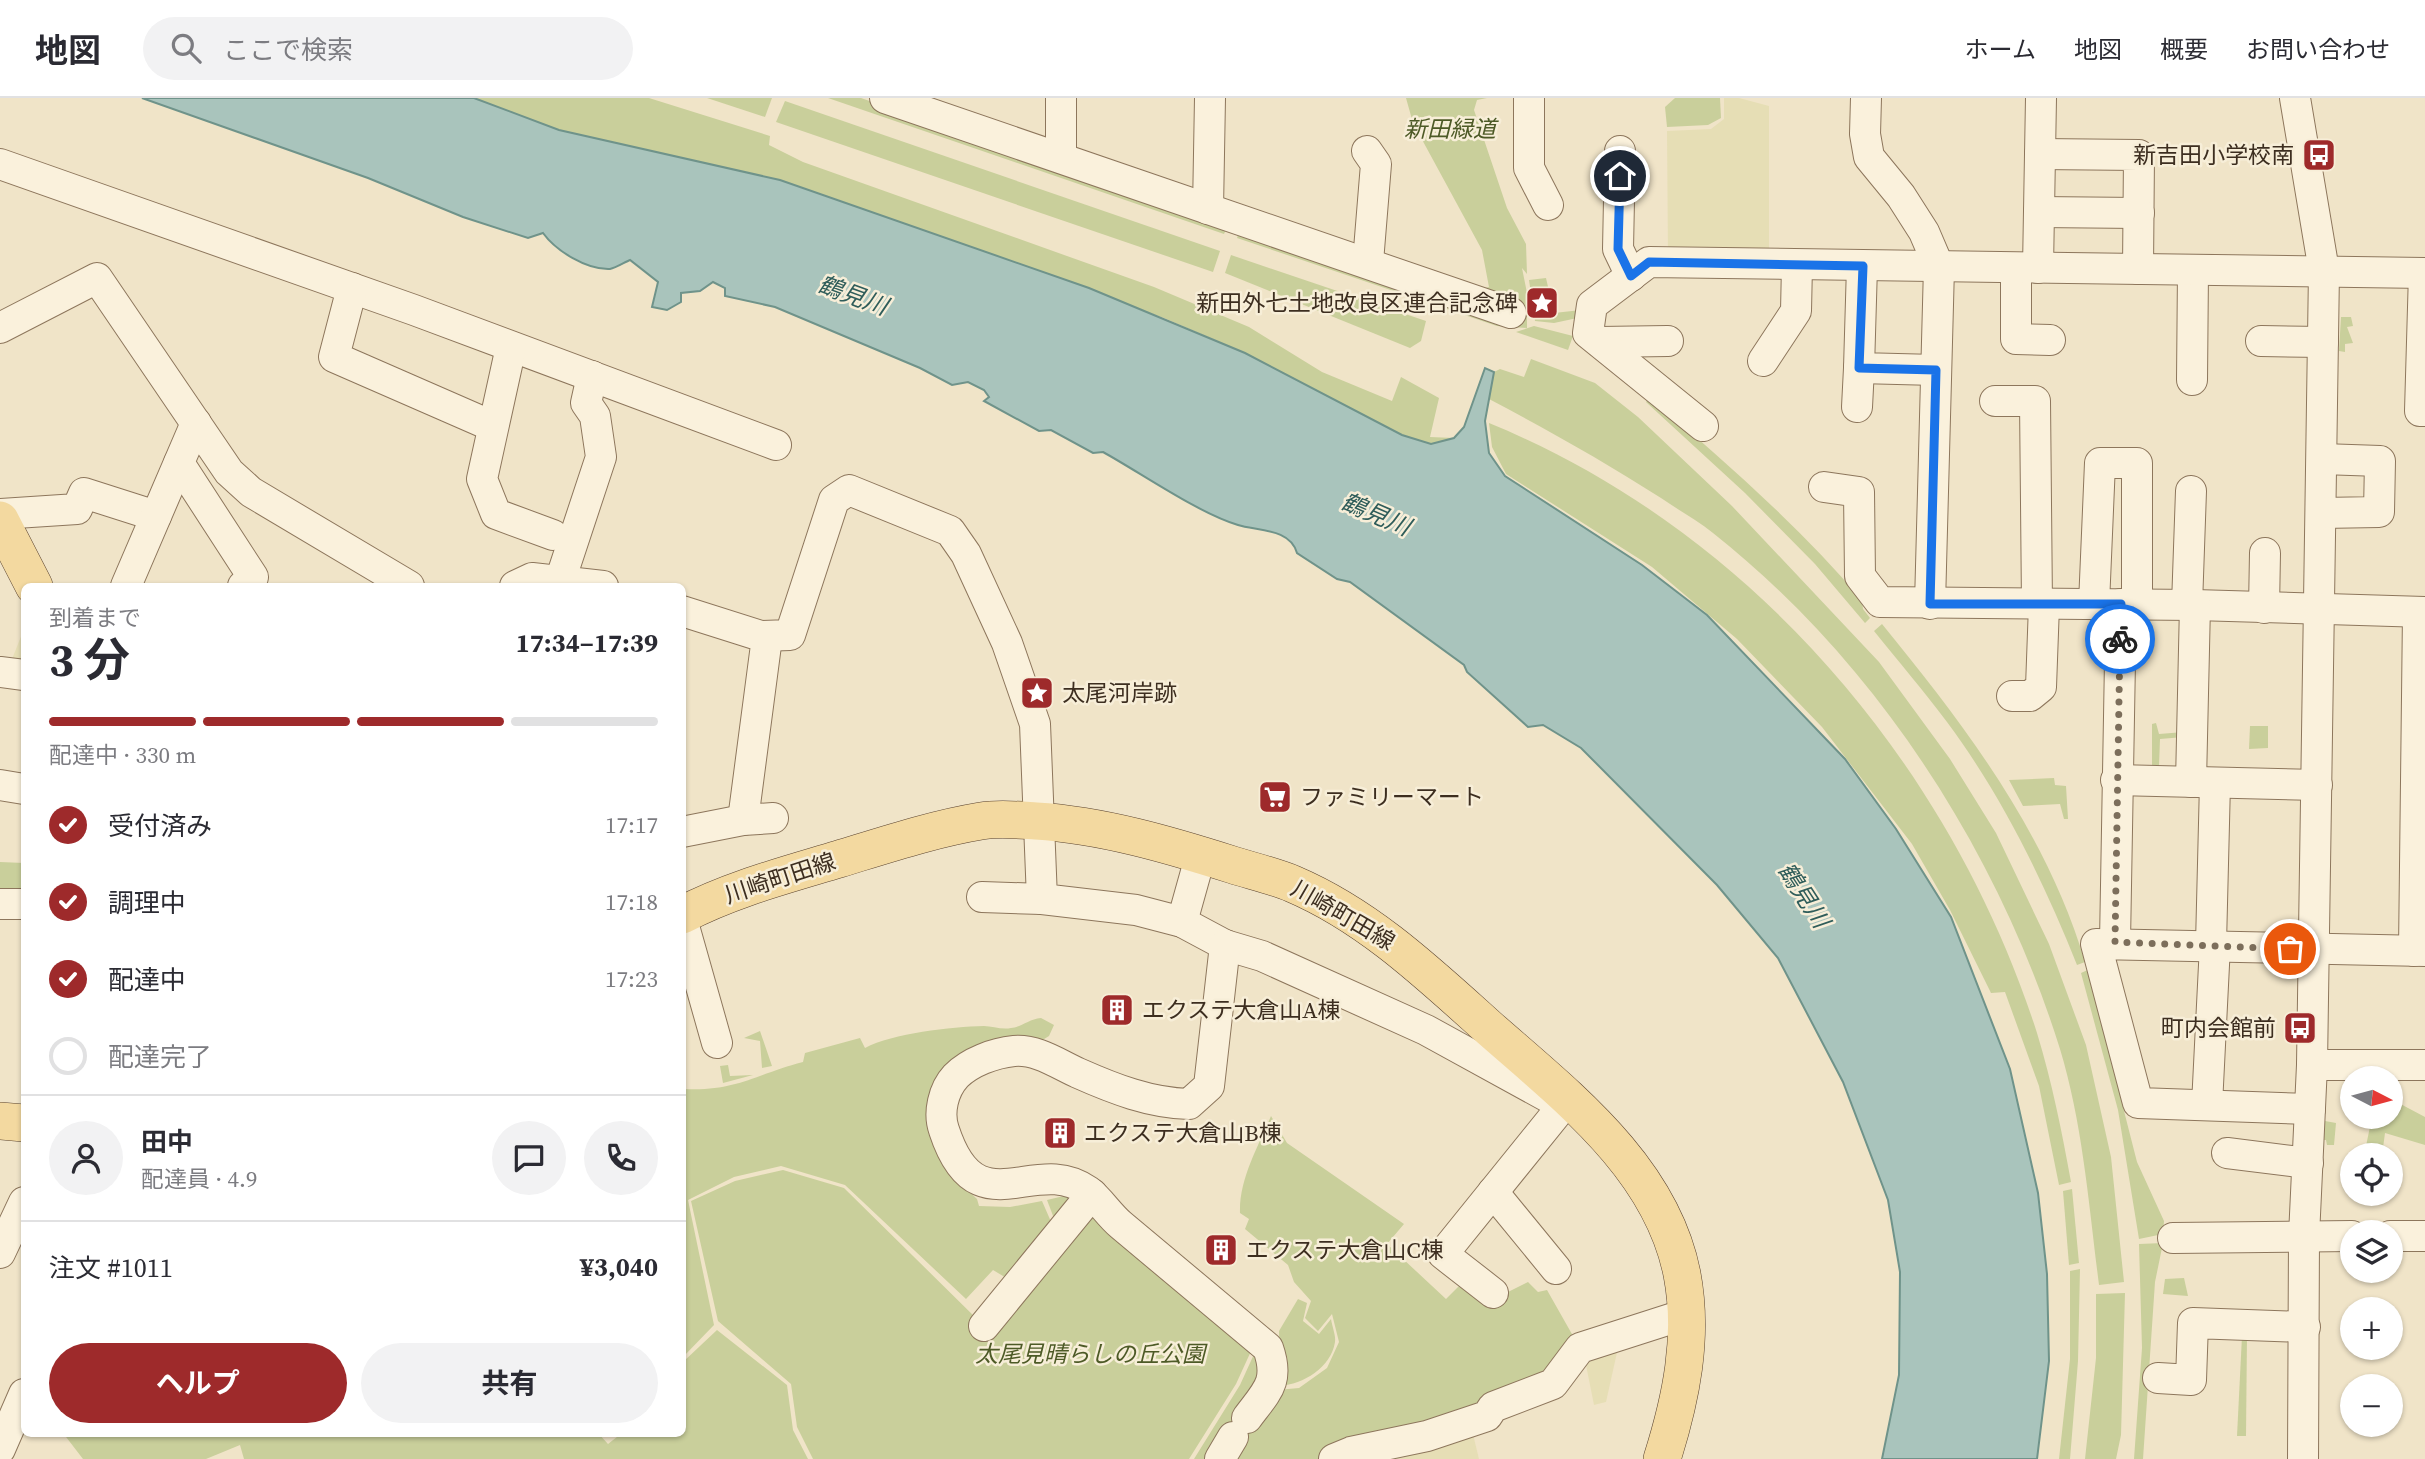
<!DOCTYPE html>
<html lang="ja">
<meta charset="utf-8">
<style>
:root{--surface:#fff;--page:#f2f2f3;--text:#2b2b33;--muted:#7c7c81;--line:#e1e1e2;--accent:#9e2a2b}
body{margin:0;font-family:"Source Serif 4","Noto Sans JP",serif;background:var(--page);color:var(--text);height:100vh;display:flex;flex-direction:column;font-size:26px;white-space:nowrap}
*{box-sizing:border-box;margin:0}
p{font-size:23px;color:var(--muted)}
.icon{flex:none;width:38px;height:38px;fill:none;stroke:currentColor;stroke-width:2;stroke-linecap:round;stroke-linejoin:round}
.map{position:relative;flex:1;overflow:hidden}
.panel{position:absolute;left:21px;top:485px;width:665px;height:854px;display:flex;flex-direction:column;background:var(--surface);border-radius:10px;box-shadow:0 2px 5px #0004}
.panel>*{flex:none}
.needle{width:46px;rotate:96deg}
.fabs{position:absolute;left:2340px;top:968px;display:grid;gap:14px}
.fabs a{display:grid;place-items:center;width:63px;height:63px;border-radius:50%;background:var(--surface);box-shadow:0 2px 5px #0004;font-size:35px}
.pin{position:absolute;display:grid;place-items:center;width:60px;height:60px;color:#fff;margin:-30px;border:4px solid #fff;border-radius:50%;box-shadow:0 2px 7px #0007}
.courier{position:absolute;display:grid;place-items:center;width:70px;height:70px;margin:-35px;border:5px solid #1a73e8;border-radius:50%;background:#fff;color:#222;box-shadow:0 2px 9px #0007}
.head em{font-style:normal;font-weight:700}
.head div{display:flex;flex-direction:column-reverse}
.head{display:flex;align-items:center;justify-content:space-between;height:119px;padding:0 28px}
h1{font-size:46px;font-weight:700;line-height:52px}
.bar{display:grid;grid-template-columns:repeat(4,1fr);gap:10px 7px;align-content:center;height:84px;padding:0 28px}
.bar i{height:9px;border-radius:5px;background:var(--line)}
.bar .active{background:var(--accent)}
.bar p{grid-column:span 4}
.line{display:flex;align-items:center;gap:18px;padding:0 28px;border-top:2px solid var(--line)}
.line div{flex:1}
.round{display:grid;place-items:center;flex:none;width:74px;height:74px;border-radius:37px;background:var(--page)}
ol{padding:0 28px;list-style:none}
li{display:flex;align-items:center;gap:21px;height:77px}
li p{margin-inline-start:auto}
li .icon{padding:7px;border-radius:50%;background:var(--accent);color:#fff;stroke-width:4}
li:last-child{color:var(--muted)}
li i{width:38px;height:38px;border:4px solid var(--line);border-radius:50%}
.cta{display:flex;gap:14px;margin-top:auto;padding:14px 28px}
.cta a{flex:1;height:80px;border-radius:42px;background:var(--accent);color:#fff;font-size:28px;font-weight:700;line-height:80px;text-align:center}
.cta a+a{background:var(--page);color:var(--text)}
header{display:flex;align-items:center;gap:42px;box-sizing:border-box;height:98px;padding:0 35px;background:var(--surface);border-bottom:2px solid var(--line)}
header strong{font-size:33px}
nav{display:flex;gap:38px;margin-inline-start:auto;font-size:24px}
.search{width:490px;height:63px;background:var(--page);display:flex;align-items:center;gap:18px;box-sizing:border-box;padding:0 24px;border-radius:38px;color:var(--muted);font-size:26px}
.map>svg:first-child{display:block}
.farmland{fill:#e6deb5}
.green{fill:#c9cf9b}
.water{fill:#a9c4bc;stroke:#6f938a;stroke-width:2}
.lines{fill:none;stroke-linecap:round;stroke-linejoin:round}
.minor-casing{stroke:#8d765c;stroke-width:32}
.major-casing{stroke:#5b4430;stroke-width:38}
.minor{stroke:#faf1dc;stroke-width:30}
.major{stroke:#f3d9a0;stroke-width:37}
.done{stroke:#7c6e5b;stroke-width:7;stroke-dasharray:0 12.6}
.route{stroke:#1a73e8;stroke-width:9}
.labels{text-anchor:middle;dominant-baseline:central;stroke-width:5;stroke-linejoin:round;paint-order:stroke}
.park-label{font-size:23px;font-style:italic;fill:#4d5a26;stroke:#f7eed8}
.poi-label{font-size:23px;fill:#3d2e20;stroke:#f7eed8;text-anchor:start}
.street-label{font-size:23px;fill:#3d2e20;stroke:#f7eed8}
.water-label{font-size:24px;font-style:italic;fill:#2f5d5a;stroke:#f7eed8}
</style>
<header>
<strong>地図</strong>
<div class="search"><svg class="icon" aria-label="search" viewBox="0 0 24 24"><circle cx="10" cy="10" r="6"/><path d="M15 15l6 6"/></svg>ここで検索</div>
<nav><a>ホーム</a><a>地図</a><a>概要</a><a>お問い合わせ</a></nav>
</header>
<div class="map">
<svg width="2425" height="1361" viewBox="0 0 2425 1361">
<rect width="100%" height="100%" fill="#f0e4c8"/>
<!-- farmland -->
<g class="farmland">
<polygon points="1724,0 1739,0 1769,8 1769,158 1668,159 1667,33 1711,31 1724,21"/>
<polygon points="24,531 24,568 10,566"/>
<polygon points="1618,1250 1606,1304 1594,1307 1585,1262"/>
<polygon points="1472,1332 1479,1361 1375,1361"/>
</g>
<!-- green -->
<g class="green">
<polygon points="474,0 649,0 770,38 769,47 803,64 1154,189 1249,229 1322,274 1392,303 1401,279 1439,300 1430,339 1454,340 1431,346 1402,337 1245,255 1164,220 780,82 559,32"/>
<polygon points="707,0 772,0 765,19"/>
<polygon points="828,0 861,0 1227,129 1224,136"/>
<polygon points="1406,0 1487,0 1477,2 1474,12 1507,110 1526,146 1527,176 1522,170 1527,195 1527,230 1497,228 1237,140 1240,131 1488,217 1496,227 1492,203 1481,191 1489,189 1482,152 1413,25"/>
<polygon points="1675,0 1720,0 1721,20 1708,27 1667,29 1665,9"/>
<polygon points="785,3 1220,153 1213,174 776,24"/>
<polygon points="1231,157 1426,223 1421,243 1410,250 1225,175"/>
<polygon points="1546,180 1554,215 1581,212 1582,219 1554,225 1535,223 1529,182"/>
<polygon points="2341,219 2351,219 2353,228 2347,229 2353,245 2345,246 2345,254 2339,253"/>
<polygon points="1534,228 1573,238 1568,252 1516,234"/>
<path d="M1531,261L1595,285L1638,319L1732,408L1879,564L1950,661L1996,735L2049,846L2086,947L2111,1059L2124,1184L2099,1187C2089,1109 2083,1027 2060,951C1998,753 1876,564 1713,435C1697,422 1678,412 1661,400C1605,364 1548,332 1489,301L1494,274L1500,271L1524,279Z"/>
<path d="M1650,299C1724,363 1798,427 1862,502L1863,511L1870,520L1865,525L1815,466L1745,395L1646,304Z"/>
<path d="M1489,325C1751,432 1951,667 2037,935C2052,984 2062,1034 2071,1084L2059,1087L2039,988L2005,894L1991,895L1950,812L1912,746L1822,629L1737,541L1652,469L1506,376L1492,349Z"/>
<path d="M1882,526C1967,630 2047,736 2085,864L2077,867C2043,782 2002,698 1947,624C1924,593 1898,563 1874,533Z"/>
<polygon points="2156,625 2159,636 2184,634 2184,639 2160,641 2159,668 2152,670 2152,626"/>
<polygon points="2250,628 2268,628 2268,650 2249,651"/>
<polygon points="2054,680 2055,687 2066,688 2068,721 2064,721 2060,706 2023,708 2009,682"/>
<polygon points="0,764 24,765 24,799 0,800"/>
<polygon points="2092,870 2126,1010 2124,1013 2137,1064 2164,1123 2163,1136 2139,1141 2118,1012 2081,875"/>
<path d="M1041,920L1054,927L1049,938L1036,946L1008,941L929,1027L955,1081L977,1101L979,1108L1010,1109L1042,1103L1052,1126L1008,1181L993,1172L966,1201L845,1087L781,1068L734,1079L688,1102L714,1227L683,1259V991C736,994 756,976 803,964L805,955L860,940L865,950C893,935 951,929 984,928C992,928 1002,932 1011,930C1022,929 1029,921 1041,920Z"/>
<polygon points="760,933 772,968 762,970 760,943 744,940"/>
<polygon points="728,967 730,978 753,977 723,985 720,968"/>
<polygon points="2323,986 2325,1023 2336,1025 2334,1047 2327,1047 2326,1042 2314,1042"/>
<polygon points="2391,1001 2425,1019 2425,1047 2385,1035 2383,1050 2366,1048 2372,1019 2390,1018"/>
<path d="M1271,1018L1287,1045L1404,1126L1387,1146L1446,1201L1465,1182L1492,1202L1528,1184L1538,1194L1547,1192L1577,1245L1547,1280L1324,1361H1228L1277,1292L1299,1290L1327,1270L1339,1244L1332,1216L1318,1233L1305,1220L1311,1203L1294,1184L1288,1167L1245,1131L1249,1121L1240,1115C1239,1081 1258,1049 1271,1018Z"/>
<polygon points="783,1072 844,1090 980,1224 1075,1105 1252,1251 1236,1286 1189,1361 813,1361 797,1329 791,1286 718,1223 691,1103 735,1083"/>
<polygon points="2072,1091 2079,1165 2069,1167 2063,1093"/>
<polygon points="1068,1097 1071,1105 1055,1123 1047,1102"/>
<polygon points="2163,1145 2155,1184 2143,1361 2134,1361 2142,1250 2139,1146"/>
<polygon points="2080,1171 2078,1263 2070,1361 2059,1361 2070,1261 2070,1173"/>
<polygon points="2184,1180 2188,1198 2163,1196 2165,1181"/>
<polygon points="2125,1195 2121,1337 2116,1361 2085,1361 2096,1260 2096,1196"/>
<path d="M1298,1201L1307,1205L1303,1223L1319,1236L1331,1221C1332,1228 1336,1238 1335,1244C1331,1270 1303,1286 1280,1288L1279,1233Z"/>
<polygon points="717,1232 787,1287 793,1332 808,1361 244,1361 240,1347 206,1361 83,1361 63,1335 598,1335 608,1346 622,1335 682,1335 683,1264"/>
<polygon points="2242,1238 2247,1238 2246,1338 2237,1338"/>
<polygon points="1255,1254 1270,1271 1213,1361 1194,1361 1240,1287"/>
</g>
<!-- water -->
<path class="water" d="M142,0H474L559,32L780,82L1089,190L1245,255L1402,337L1431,346L1454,340L1464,329L1485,270L1494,274L1485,323L1489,355L1505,378L1642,467L1707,517L1845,661L1896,731L1951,819L2010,971L2038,1095L2047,1176L2049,1263L2037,1361H1882L1899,1277L1900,1174L1888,1102L1843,984L1778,860L1717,787L1581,650L1543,627L1528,629L1467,574L1464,567L1350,484L1337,481L1297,455C1290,430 1257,433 1238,427C1198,415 1141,375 1103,354L1093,355L1051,332L1039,333L984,303L989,299L984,292L968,284L952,287L920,270L775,209L725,198V190L713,184L700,193L681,195V204L667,212L652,209L658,184L630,162C625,164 616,170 610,171C587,172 556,153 543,135L528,140L463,119L368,80Z"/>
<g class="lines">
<defs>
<g id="minor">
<polyline points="885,0 1511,215"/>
<polyline points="1529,0 1529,70 1548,107"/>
<polyline points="1866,0 1865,36 1869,59 1901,98 1924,134 1939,169 1930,506"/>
<polyline points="2295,0 2324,173 2312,967 2304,1138 2303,1361"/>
<polyline points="1367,53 1376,66 1368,164"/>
<polyline points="1620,53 1618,151 1631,178"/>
<polyline points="2040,56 2139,57 2138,171"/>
<polyline points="1061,60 1061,0"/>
<polyline points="0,66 414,212 776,347"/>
<polyline points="1208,111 1210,0"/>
<polyline points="2039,114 2139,115"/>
<polyline points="1862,168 1859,270 1936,272"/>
<polyline points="2016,170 2016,241 2050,242"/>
<polyline points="2038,170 2041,0"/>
<polyline points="2424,175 2420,313 2425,313"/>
<polyline points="352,190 334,259 492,328"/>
<polyline points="0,230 97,180 229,374 251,394 409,488"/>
<polyline points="2261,243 2323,244"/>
<polyline points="1600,244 1668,243"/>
<polyline points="511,249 482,381 496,416 553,437"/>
<polyline points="1763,263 1796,213 1797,167"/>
<polyline points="2192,282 2193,172"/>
<polyline points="1995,303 2035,303 2037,507"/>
<polyline points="1857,309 1859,270"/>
<polyline points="1703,328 1588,235 1592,207 1649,164 2425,175"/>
<polyline points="179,365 253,479 243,488"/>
<polyline points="1824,389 1859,394 1860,478 1880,504 2195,507 2425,514"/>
<polyline points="2321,415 2379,414 2380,363 2322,361"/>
<polyline points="0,416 77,411 84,395 156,418"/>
<polyline points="560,483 601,359 595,318 586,305 592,278"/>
<polyline points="126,488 196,325"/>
<polyline points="515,488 532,480 603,488"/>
<polyline points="2094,506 2100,365 2137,365 2137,506"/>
<polyline points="2187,507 2191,393"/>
<polyline points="2264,510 2265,455"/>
<polyline points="682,513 761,538 766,547 743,722"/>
<polyline points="761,538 790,537 834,402 849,392 950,433 966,456 1007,545 1035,626 1042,801 1136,812 1182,824 1225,847 1262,858 1426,932 1559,1005"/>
<polyline points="0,574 24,577"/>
<polyline points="2012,598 2030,598 2041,589 2044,507"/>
<polyline points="2116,682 2317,687"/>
<polyline points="2191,684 2195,507"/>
<polyline points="0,687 24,691"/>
<polyline points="682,734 743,722 773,720"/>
<polyline points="982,799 1042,801"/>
<polyline points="0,806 24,806"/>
<polyline points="682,821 717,945"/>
<polyline points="1182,824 1201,756"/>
<polyline points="2115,844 2121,506"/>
<polyline points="2211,846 2215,685"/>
<path d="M1225,847L1209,988L1189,1006C1150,1005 1114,991 1078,975C1058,966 1037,951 1014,953C994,955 970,964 956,978C943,992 938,1015 944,1032C977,1133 1034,1054 1088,1093C1100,1102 1109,1117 1121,1127C1170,1168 1219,1209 1268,1250C1280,1284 1267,1293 1247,1320"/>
<polyline points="2414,853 2418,514"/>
<polyline points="2312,967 2425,967"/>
<polyline points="2207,1007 2215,847"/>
<polyline points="2310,1011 2138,1005 2096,846 2425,853"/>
<polyline points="2227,1055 2308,1065"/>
<polyline points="1493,1094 1556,1171"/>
<polyline points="2390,1138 2425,1138"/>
<polyline points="2173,1140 2352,1138"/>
<polyline points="0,1155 24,1104"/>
<polyline points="1493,1195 1443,1156 1569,1000"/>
<polyline points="984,1228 1092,1096"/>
<polyline points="2158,1280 2191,1282 2193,1225 2305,1229"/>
<polyline points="0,1351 24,1296"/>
<polyline points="1220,1361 1233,1339"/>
<polyline points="1334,1361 1351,1354 1427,1338 1487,1318 1493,1309 1553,1286 1580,1250 1686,1216"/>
</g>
<g id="major">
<polyline points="0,422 34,488"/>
<path d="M682,817C732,791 786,777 839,761C885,747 933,731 981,723C998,720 1019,722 1036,723C1102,727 1170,747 1233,767C1252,773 1274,778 1293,786C1368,818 1428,875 1488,929C1565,997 1661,1069 1682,1176C1694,1239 1681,1301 1662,1361"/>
<polyline points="0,1023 24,1025"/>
</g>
</defs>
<!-- minor casing -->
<use href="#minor" class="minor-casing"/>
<!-- major casing -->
<use href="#major" class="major-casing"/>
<!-- minor -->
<use href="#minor" class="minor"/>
<!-- major -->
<use href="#major" class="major"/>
</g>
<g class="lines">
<!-- done -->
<polyline class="done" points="2120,541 2115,844 2290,851"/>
<!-- route -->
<polyline class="route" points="1620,78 1618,151 1631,178 1649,164 1863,168 1859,270 1936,272 1930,506 2121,506 2120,541"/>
</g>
<!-- icons -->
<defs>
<symbol id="bus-square" viewBox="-11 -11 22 22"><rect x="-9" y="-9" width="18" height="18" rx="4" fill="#9e2a2b" stroke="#f7eed8"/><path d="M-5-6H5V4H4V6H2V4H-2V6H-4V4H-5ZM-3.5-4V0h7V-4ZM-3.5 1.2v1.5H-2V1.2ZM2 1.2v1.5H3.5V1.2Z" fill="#fff"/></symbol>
<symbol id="sight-square" viewBox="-11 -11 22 22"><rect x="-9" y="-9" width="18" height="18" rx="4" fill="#9e2a2b" stroke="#f7eed8"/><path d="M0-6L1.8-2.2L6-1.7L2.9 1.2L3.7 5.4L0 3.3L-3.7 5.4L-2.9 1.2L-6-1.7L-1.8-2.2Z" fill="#fff"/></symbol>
<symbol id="supermarket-square" viewBox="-11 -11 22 22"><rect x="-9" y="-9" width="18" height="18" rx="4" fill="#9e2a2b" stroke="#f7eed8"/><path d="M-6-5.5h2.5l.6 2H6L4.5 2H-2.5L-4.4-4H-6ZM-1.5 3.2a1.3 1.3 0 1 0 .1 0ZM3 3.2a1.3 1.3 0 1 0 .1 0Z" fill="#fff"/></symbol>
<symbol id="building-square" viewBox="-11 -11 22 22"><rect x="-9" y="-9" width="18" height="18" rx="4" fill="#9e2a2b" stroke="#f7eed8"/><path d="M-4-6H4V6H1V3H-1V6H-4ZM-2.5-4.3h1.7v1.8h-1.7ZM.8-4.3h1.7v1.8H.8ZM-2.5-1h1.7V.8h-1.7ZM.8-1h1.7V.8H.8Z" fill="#fff"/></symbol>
</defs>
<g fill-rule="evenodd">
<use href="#bus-square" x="2300" y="38" width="38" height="38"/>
<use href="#sight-square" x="1523" y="186" width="38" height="38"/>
<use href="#sight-square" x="1018" y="576" width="38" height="38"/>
<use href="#supermarket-square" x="1256" y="680" width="38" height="38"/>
<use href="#building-square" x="1098" y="893" width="38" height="38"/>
<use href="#bus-square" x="2281" y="911" width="38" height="38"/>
<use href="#building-square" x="1041" y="1016" width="38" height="38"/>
<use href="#building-square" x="1202" y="1133" width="38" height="38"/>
</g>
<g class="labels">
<!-- park labels -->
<g class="park-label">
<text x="1450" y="31">新田緑道</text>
<text x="1090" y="1256">太尾見晴らしの丘公園</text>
</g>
<!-- poi labels -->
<g class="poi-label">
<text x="2294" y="57" text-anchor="end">新吉田小学校南</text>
<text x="1518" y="205" text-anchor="end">新田外七土地改良区連合記念碑</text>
<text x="1062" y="595">太尾河岸跡</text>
<text x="1300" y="699">ファミリーマート</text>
<text x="1142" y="912">エクステ大倉山A棟</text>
<text x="2276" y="930" text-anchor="end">町内会館前</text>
<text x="1084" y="1035">エクステ大倉山B棟</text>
<text x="1246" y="1152">エクステ大倉山C棟</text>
</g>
<!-- street labels -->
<g class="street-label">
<text transform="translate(780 780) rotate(-18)">川崎町田線</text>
<text transform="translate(1343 817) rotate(30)">川崎町田線</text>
</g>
<!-- water labels -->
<g class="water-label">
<text transform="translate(853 197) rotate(20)">鶴見川</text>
<text transform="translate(1376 416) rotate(23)">鶴見川</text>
<text transform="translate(1804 797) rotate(57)">鶴見川</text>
</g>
</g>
</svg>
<div class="fabs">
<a><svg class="needle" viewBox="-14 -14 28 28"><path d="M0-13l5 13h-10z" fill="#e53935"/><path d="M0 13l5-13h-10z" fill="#7c7c81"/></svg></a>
<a><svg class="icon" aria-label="locate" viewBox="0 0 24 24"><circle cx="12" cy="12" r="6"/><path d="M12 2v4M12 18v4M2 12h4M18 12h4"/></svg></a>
<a><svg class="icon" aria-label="layers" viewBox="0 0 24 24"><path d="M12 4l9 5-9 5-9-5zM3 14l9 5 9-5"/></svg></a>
<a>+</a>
<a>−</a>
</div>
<div class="pin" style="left:2290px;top:851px;background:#ea580c"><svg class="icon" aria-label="bag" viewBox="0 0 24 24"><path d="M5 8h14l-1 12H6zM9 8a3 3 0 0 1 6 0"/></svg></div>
<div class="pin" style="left:1620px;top:78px;background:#1f2937"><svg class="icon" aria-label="home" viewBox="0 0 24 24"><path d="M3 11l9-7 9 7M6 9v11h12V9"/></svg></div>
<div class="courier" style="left:2120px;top:541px"><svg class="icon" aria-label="bike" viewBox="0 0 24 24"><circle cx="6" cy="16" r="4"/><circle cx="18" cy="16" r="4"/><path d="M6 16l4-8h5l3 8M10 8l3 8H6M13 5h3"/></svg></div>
<section class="panel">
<div class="head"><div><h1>3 分</h1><p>到着まで</p></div><em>17:34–17:39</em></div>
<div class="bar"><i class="active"></i><i class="active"></i><i class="active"></i><i></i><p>配達中 · 330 m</p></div>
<ol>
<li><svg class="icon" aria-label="check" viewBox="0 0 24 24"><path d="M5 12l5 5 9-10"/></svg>受付済み<p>17:17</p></li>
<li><svg class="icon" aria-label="check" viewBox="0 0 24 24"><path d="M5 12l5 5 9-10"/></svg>調理中<p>17:18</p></li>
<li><svg class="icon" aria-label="check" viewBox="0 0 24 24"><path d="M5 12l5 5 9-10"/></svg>配達中<p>17:23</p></li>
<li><i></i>配達完了</li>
</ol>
<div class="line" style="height:126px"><a class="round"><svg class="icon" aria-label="person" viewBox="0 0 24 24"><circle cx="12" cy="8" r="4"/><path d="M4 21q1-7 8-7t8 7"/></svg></a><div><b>田中</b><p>配達員 · 4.9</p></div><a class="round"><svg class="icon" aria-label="chat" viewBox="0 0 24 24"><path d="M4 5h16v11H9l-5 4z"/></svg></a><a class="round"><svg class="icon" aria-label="phone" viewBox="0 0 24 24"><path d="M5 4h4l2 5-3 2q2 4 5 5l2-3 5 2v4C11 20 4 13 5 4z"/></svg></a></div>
<div class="line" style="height:91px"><div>注文 #1011</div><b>¥3,040</b></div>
<div class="cta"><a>ヘルプ</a><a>共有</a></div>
</section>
</div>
